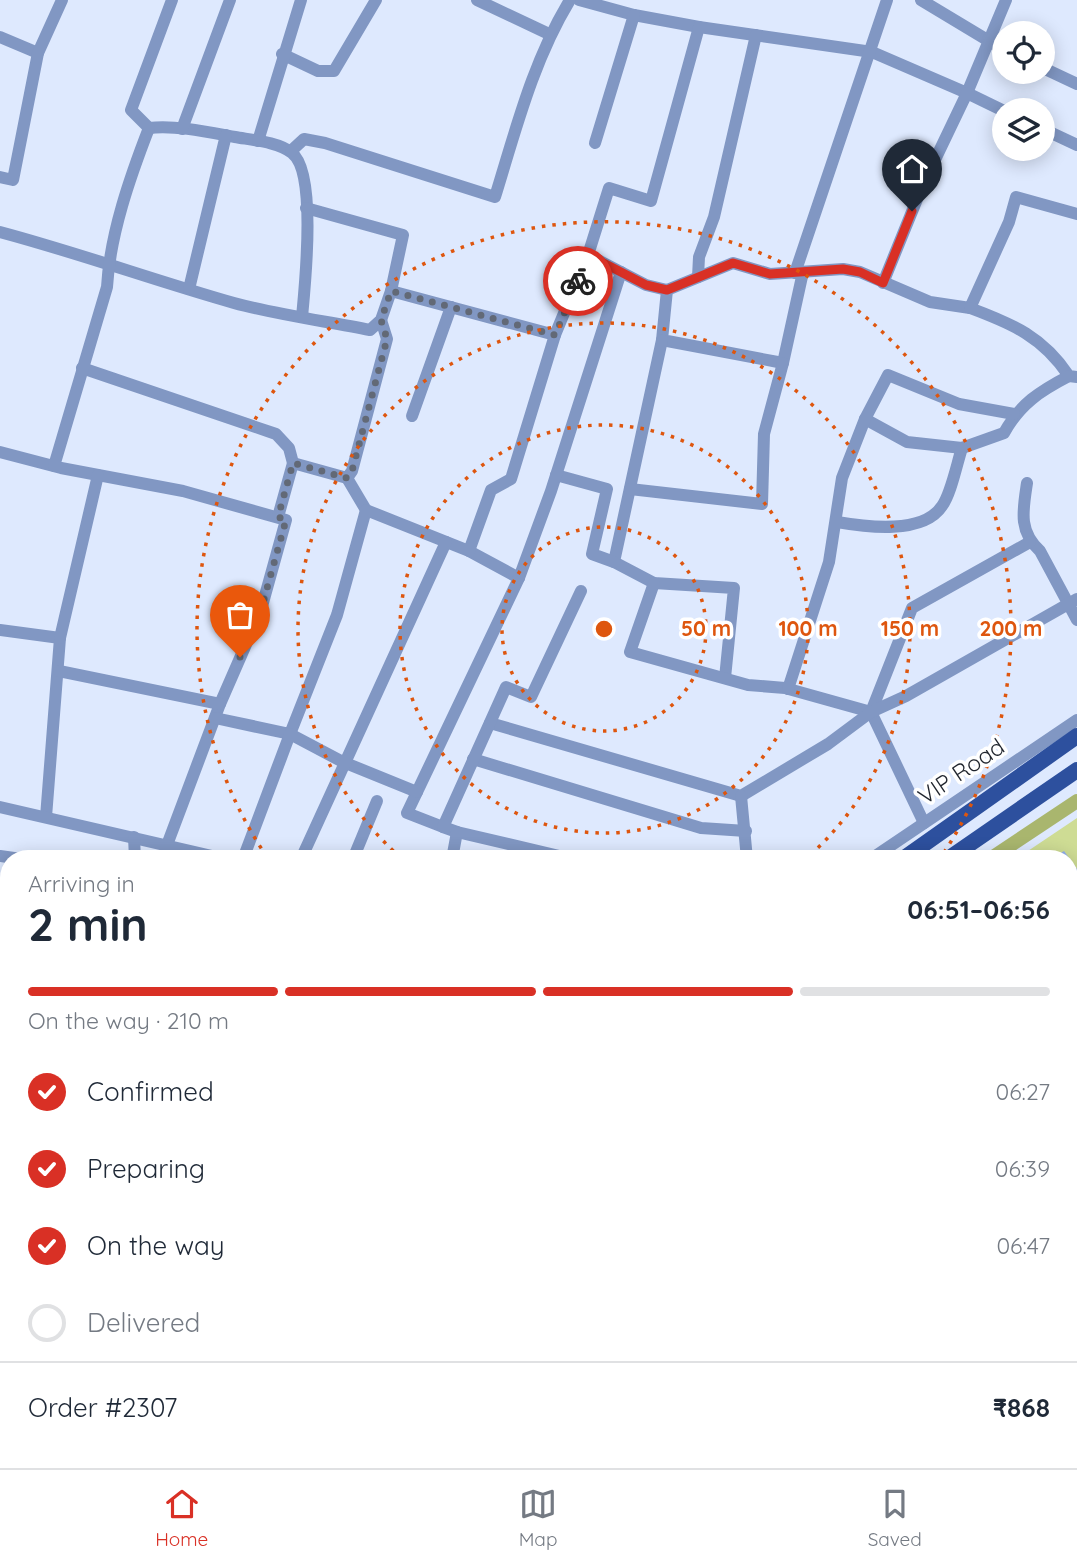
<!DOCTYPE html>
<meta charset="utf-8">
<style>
:root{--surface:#fff;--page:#f6f6f7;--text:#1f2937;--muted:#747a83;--line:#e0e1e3;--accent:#d93025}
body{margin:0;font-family:Quicksand,sans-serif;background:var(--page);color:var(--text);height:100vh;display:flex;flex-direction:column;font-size:26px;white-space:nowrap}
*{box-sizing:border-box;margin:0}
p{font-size:23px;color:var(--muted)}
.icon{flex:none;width:38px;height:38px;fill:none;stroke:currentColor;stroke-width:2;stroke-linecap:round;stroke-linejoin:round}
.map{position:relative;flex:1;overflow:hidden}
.drawer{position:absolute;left:0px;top:850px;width:1078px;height:618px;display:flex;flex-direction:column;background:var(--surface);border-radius:28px 28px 0 0;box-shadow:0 4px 18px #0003}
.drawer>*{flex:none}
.fabs{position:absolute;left:992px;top:21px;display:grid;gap:14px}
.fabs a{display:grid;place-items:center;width:63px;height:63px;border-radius:50%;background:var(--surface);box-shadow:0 4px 18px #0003;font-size:35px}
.pin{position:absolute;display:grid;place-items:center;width:60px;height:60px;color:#fff;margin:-72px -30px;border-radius:50% 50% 50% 0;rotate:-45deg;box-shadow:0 0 7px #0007}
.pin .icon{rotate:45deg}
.courier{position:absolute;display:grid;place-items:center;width:70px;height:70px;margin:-35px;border:5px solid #d93025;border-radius:50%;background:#fff;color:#222;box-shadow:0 2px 9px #0007}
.summary em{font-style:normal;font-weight:700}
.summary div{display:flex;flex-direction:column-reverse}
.summary{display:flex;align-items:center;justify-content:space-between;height:119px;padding:0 28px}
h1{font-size:46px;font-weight:700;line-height:52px}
.bar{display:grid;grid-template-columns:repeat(4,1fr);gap:10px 7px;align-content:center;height:84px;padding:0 28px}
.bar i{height:9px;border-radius:5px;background:var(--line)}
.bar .active{background:var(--accent)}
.bar p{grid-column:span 4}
.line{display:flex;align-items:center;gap:18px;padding:0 28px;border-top:2px solid var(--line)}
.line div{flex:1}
ol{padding:0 28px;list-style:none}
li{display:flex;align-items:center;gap:21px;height:77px}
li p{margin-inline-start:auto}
li .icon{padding:7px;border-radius:50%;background:var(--accent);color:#fff;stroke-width:4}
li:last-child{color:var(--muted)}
li i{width:38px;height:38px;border:4px solid var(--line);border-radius:50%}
.tab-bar{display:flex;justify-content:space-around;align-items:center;height:98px;border-top:2px solid var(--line);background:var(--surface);font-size:19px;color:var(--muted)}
.tab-bar a{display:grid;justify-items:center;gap:4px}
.tab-bar .active{color:var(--accent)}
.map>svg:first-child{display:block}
.green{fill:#cedc94}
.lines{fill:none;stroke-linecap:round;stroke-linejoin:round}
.canal{stroke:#a9b66e;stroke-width:14}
.building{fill:#90afed}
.minor{stroke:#8197c3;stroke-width:12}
.major{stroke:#2d509e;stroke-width:16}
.done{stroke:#626976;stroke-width:7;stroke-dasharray:0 12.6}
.route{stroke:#d93025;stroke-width:9}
.ring{fill:none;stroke:#de560e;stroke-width:3.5;stroke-dasharray:3.5 7}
.labels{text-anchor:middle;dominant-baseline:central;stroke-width:7;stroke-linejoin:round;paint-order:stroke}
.street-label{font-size:23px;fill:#1f242d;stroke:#fff}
.centre{fill:#de560e;stroke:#fff;stroke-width:3.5}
.ring-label{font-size:21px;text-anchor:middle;font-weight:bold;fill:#de560e;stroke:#fff;stroke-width:7;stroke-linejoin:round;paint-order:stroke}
</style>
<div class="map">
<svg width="1077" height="1468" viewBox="0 0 1077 1468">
<rect width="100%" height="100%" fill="#dee9fe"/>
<!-- green -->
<g class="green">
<polygon points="1077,818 1077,979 1069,984 1069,859 1016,859"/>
<polygon points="9,1437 9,1460 335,1460 319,1468 0,1468 0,1440"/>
<polygon points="730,1460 839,1460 838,1468 729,1468"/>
</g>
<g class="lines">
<!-- canal -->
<g class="canal">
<polyline points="990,859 1077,801"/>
<polyline points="0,1427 9,1425"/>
</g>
</g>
<!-- building -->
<g class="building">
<polygon points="1064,851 1077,869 1077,921 1069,910 1069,859 1052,859"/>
<polygon points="1077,929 1077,950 1069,939 1069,935"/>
</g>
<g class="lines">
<!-- minor -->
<g class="minor">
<polyline points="477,0 549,34"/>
<polyline points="579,0 634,15 699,27"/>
<polyline points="921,0 1004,50"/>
<polyline points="0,37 38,53"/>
<polyline points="282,54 318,71 334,71 376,0"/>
<polyline points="1043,68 1077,84"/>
<path d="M149,128C176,125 208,132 235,137C252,140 279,142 292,153C317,172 305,285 302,317"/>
<polyline points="182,129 230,0"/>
<polyline points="1043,129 1077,145"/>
<polyline points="258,141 301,0"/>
<polyline points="595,143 634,15"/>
<path d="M291,151L304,139L325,143L495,197C516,129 533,61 570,0"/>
<polyline points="0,177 13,180 38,53 62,0"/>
<polyline points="306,208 403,235 391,291"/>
<path d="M0,232C79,253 156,281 234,303C278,315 325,321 370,330L381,320L391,291L555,335L588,255L646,285L667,290L733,263L770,274L843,269L860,272L930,302L970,308L1009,222L1016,197L1077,214"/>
<polyline points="588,255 609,188 651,201 699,27 872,52 967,93 1006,0"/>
<polyline points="795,273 887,0"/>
<polyline points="698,277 699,257 714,217 756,35"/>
<polyline points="883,283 922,187 967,93 1004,111"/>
<polyline points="189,289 226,135"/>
<polyline points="667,290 662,340 783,363 803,272"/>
<path d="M970,308C1013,324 1043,337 1069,376L1077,377"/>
<polyline points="662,340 614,562 654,583 734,588 725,678"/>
<polyline points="82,368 276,434 289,448 293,463"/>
<polyline points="412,416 451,307"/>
<path d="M865,419L907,442L962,448L1004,433C1020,404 1040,391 1069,376"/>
<polyline points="0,452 61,468 183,491 286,520 261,610 220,704 167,845"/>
<path d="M54,466L107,287C110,234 130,177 149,128L131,110L172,0"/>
<polyline points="556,475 607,489 592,554 614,562"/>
<polyline points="347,478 366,510"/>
<path d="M1027,483C1023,510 1018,531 1040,551L1077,620"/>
<polyline points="630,489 762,504 764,434 783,363"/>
<polyline points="278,517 293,463 347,478 352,471 387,339 381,320"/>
<path d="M837,522C866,527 923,535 942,506C951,494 957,463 962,448"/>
<polyline points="469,551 519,578 551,491 621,272"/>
<polyline points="654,583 630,652 748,685 785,688 871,712 924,823"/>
<polyline points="0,630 60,638 46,817"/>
<polyline points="60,638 98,475"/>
<polyline points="59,671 220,704"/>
<polyline points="788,689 829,562 842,478 865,419 888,375 959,404 1014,414"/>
<polyline points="871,712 912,608 1030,542"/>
<polyline points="215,718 290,734 337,615 366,510 469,551 491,490 511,479 555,335"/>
<polyline points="490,723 741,796 828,744 871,712 906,696 1077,599"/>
<polyline points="473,759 701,828 746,831"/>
<polyline points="741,796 747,859"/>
<polyline points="0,807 225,859"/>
<polyline points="443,827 407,813 519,578"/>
<polyline points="457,832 443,827 506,687 531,697 581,591"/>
<polyline points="134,837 135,859"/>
<polyline points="0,856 21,859"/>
<polyline points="243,859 290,734 343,762 417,792"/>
<polyline points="301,859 446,542"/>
<polyline points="353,859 377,801"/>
<polyline points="452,859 457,832 572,859"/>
<polyline points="871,859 1077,720"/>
<polyline points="0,994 9,996"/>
<polyline points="1069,1001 1077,996"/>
<polyline points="1069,1025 1077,1020"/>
<polyline points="0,1041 9,1024"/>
<polyline points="0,1199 9,1180"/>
<polyline points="0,1239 9,1240"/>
<polyline points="1069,1288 1077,1288"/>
<polyline points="0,1303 9,1327"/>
<polyline points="0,1352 9,1348"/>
<polyline points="1049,1460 1077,1463"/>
<polyline points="354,1468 368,1460"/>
<polyline points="399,1468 415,1460"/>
<polyline points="433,1468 433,1460"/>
<polyline points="535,1468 535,1460"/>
<polyline points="637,1468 638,1460"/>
<polyline points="966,1468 967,1460"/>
</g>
<!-- major -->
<g class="major">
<polyline points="903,859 1077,736"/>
<polyline points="948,859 1077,770"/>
<polyline points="0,1373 9,1370"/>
<polyline points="0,1401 9,1398"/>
</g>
</g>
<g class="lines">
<!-- done -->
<polyline class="done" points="240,657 261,610 286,520 278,517 293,463 347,478 352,471 387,339 381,320 391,291 555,335 578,281"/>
<!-- route -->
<polyline class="route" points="578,281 588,255 646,285 667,290 733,263 770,274 843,269 860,272 883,283 912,211"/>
</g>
<!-- distance rings -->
<g class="ring">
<circle cx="604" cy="629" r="102"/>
<circle cx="604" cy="629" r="204"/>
<path d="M401 858A306 306 0 1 1 807 858"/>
<path d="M267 857A407 407 0 1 1 941 857"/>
</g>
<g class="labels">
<!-- street labels -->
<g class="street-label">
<text transform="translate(961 771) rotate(-34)">VIP Road</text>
</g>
</g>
<circle cx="604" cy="629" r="10" class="centre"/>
<g class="ring-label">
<text x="706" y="636">50 m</text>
<text x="808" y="636">100 m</text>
<text x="910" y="636">150 m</text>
<text x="1011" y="636">200 m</text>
</g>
</svg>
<div class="fabs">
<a><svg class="icon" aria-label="locate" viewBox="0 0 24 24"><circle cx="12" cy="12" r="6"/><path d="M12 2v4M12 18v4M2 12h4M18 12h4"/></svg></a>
<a><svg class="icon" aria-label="layers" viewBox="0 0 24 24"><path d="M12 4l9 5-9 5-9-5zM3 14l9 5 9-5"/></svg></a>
</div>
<div class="pin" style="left:240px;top:657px;background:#ea580c"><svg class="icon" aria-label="bag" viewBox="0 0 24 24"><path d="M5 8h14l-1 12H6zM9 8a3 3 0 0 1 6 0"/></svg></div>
<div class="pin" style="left:912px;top:211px;background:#1f2937"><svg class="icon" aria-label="home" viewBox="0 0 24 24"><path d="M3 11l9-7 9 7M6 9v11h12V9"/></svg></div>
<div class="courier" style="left:578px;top:281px"><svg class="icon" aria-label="bike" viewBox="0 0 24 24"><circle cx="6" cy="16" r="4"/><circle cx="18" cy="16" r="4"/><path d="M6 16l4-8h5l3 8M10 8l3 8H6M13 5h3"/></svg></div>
<section class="drawer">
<div class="summary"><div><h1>2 min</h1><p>Arriving in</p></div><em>06:51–06:56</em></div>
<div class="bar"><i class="active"></i><i class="active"></i><i class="active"></i><i></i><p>On the way · 210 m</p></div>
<ol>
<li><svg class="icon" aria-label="check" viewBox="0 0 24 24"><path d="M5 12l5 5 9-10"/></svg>Confirmed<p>06:27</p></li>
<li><svg class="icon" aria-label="check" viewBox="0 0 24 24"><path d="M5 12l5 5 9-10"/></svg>Preparing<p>06:39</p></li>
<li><svg class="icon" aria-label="check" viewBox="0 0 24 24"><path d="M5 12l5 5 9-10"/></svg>On the way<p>06:47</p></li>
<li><i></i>Delivered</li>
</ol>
<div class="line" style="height:91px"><div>Order #2307</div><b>₹868</b></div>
</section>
</div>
<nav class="tab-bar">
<a class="active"><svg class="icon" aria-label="home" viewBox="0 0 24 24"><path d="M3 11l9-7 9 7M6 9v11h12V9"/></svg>Home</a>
<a><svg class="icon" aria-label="map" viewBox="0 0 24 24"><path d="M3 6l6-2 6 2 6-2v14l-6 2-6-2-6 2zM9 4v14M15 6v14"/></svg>Map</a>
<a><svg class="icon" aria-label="saved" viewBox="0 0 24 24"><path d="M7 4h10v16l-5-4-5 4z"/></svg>Saved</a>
</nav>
